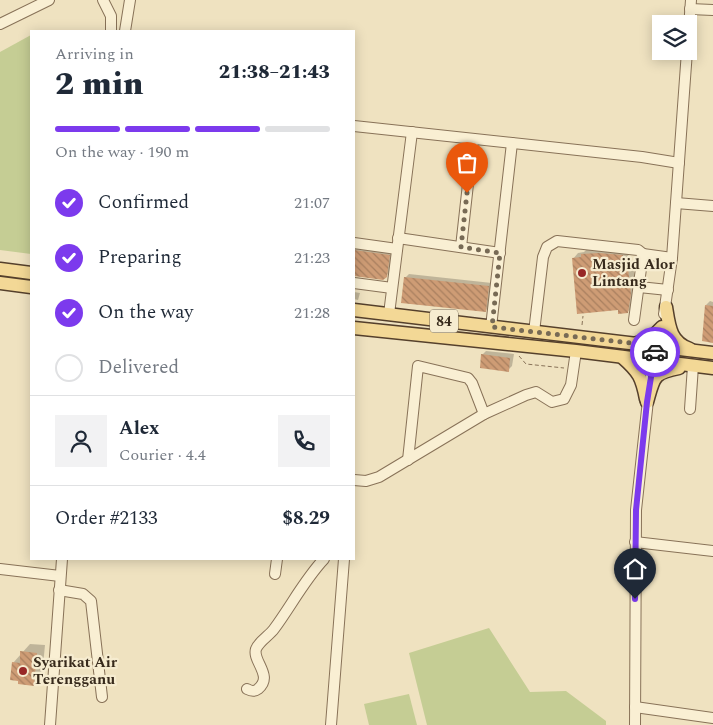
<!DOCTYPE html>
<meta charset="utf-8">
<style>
:root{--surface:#fff;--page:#f2f2f3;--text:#1f2937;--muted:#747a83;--line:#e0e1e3;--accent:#7c3aed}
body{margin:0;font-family:Spectral,serif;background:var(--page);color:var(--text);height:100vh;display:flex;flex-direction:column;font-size:19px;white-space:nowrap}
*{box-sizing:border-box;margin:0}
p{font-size:16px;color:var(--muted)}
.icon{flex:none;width:28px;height:28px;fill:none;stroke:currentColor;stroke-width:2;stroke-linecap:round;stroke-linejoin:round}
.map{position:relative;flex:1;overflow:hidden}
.drawer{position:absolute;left:30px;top:30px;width:325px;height:530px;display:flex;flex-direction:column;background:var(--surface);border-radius:0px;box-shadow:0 2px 12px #0003}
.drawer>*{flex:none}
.buttons{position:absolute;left:652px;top:15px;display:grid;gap:10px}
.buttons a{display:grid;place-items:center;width:45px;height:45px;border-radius:0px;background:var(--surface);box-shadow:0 2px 12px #0003;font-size:25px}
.pin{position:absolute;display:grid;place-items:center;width:42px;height:42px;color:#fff;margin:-51px -21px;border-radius:50% 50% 50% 0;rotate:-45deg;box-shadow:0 0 5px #0007}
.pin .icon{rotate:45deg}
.courier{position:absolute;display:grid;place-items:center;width:50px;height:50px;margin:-25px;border:4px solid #7c3aed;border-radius:50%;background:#fff;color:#222;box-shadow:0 1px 6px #0007}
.summary em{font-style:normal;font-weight:800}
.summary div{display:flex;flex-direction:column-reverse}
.summary{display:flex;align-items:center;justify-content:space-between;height:85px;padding:0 25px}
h1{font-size:32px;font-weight:800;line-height:38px}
.bar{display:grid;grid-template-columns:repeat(4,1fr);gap:8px 5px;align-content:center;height:60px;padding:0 25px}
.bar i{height:6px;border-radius:4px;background:var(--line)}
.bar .selected{background:var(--accent)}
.bar p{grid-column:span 4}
.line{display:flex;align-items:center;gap:12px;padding:0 25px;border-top:1px solid var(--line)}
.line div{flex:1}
.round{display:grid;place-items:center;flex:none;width:52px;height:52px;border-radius:0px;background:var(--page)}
ol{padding:0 25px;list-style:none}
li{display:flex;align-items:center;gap:15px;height:55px}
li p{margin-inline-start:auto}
li .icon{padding:5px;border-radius:50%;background:var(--accent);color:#fff;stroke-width:4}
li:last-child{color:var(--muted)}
li i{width:28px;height:28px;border:2px solid var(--line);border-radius:50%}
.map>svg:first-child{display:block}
.green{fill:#c5cd94}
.shadow{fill:#0003}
.building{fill:url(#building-back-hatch)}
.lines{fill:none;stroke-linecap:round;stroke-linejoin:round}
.minor-casing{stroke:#887258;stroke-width:12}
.major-casing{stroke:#55402c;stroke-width:15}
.path{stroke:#887258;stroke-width:1;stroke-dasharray:4 2.5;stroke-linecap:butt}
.minor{stroke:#f9efd3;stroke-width:10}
.major{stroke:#f3d896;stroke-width:12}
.done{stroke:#776a55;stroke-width:5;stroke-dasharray:0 9}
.route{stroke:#7c3aed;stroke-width:6}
.poi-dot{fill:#982827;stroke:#f6ecd0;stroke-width:2}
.labels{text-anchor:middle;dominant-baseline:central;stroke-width:4.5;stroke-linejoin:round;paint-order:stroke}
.shield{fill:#f6ecd0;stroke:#706452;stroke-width:1}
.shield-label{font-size:14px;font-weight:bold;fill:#372a1c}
.poi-label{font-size:15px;font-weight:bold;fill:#372a1c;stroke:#f6ecd0;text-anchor:start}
</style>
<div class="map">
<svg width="713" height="725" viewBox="0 0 713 725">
<defs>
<pattern id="building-back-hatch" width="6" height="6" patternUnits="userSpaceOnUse" patternTransform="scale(1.25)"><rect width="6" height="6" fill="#ce9c75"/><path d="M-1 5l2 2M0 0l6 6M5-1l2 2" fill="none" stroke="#a87f5f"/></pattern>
</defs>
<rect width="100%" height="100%" fill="#efe2c0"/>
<!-- green -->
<g class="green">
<polygon points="31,35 31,254 0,250 0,52"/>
<polygon points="489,628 530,692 566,691 606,721 606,725 427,725 409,653"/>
<polygon points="409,694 417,725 369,725 364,704"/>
</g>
<!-- shadow -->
<g class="shadow">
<polygon points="354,244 393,251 390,271 383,279 354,275"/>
<polygon points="587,249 628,250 629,264 633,263 636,287 633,307 627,312 619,309 573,259 578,253 584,252"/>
<polygon points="409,274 492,283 489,307 485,311 405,278"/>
<polygon points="354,292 360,293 358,300 354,299"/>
<polygon points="710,301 713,302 713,342 706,305"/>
<polygon points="486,351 514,354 512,366 508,370 482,355"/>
<polygon points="30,644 45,645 42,676 34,684 13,663"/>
</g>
<!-- building -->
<g class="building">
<polygon points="354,250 390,255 387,277 383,280 354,276"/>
<polygon points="599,253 623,255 624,269 628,268 631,294 628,313 618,314 618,310 577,314 572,258 581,257 581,254"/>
<polygon points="404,277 489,286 486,312 401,303"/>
<polygon points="705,305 713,306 713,343 702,341"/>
<polygon points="481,354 510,358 509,372 480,368"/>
<polygon points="20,651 37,653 34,686 18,684 18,681 10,680 12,662 20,663"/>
</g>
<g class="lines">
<defs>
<g id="minor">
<polyline points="103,0 111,16 111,31"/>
<polyline points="690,9 713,10"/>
<polyline points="0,24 49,0"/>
<polyline points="689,28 691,0"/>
<polyline points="125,31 130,0"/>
<polyline points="354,126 642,157 679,163"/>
<polyline points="676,203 713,206"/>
<polyline points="398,238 500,253"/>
<polyline points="354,243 397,249"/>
<polyline points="461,247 473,139"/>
<polyline points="643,254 672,258"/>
<polyline points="354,283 392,288"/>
<polyline points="639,287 668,290"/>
<polyline points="389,314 412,132"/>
<polyline points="664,314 672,258 687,51"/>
<polyline points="491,327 512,143"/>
<polyline points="534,332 543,257 547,247 557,241 638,250 643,254 634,320"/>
<polyline points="690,409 693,366"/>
<polyline points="408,460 418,366 468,378 472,383 484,414"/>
<polyline points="354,480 366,481 379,477 484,414 526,395 536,392 552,402 564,399 571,385 576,351"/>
<polyline points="635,542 713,551"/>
<polyline points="0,569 60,576"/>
<polyline points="275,574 277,559"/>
<polyline points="59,590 83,594 91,601 102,697"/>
<path d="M247,689C251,691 254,692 258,689C274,676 252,661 256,649C259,641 270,635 274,629C291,606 305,579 324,559"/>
<polyline points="635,707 713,718"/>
<polyline points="50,725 62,559"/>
<polyline points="331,725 344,559"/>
<polyline points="635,725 636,510 652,364 658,340"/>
</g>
<g id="major">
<polyline points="0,269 31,273"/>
<polyline points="0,283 31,287"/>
<path d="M666,307C669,326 670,342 690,349"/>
<polyline points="354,310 713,353"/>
<polyline points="354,328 576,351 713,368"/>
<polyline points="637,343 651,338 662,327"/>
<path d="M623,358C639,372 642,378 646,399"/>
<path d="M647,402C654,377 653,373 679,368"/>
</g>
</defs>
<!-- minor casing -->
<use href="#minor" class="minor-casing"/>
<!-- major casing -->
<use href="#major" class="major-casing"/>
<!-- path -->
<g class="path">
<polyline points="582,325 583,316"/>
<polyline points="519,356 526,364 564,368"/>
</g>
<!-- minor -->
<use href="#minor" class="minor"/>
<!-- major -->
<use href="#major" class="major"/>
</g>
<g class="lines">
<!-- done -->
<polyline class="done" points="467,193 461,247 500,253 492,327 656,346 655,352"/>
<!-- route -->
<polyline class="route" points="635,599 636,510 647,402 655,352"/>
</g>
<!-- markers -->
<g class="poi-dot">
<circle cx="582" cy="273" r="5"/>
<circle cx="23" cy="671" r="5"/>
</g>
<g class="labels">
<!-- shield labels -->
<rect class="shield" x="430" y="309.5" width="28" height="23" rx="4"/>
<g class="shield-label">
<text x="444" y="321">84</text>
</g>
<!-- poi labels -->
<g class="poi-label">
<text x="592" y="264">Masjid Alor<tspan x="592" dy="17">Lintang</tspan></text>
<text x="33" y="662">Syarikat Air<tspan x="33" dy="17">Terengganu</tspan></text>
</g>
</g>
</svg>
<div class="buttons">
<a><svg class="icon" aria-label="layers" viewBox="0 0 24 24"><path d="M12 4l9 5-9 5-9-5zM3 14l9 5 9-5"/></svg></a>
</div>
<div class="pin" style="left:467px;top:193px;background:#ea580c"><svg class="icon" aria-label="bag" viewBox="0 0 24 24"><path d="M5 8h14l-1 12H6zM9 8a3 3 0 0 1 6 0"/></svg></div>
<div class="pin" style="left:635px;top:599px;background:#1f2937"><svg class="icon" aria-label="home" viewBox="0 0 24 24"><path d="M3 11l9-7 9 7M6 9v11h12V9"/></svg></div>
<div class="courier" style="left:655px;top:352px"><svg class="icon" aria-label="car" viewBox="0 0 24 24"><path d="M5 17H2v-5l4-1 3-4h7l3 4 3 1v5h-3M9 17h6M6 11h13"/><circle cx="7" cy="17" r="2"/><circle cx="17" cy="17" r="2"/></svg></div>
<section class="drawer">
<div class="summary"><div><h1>2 min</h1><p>Arriving in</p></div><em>21:38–21:43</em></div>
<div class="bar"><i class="selected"></i><i class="selected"></i><i class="selected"></i><i></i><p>On the way · 190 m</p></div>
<ol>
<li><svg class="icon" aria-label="check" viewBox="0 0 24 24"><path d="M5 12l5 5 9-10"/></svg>Confirmed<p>21:07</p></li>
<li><svg class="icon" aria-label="check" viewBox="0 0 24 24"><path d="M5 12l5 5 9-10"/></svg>Preparing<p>21:23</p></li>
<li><svg class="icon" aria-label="check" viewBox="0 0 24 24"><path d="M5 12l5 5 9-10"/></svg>On the way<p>21:28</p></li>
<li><i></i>Delivered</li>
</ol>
<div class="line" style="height:90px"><a class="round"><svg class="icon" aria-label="person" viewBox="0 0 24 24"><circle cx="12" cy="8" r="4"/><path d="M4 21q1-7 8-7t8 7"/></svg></a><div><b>Alex</b><p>Courier · 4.4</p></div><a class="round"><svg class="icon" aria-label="phone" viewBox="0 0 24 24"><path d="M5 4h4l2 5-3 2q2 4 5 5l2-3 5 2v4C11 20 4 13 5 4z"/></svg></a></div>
<div class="line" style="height:65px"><div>Order #2133</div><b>$8.29</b></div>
</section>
</div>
